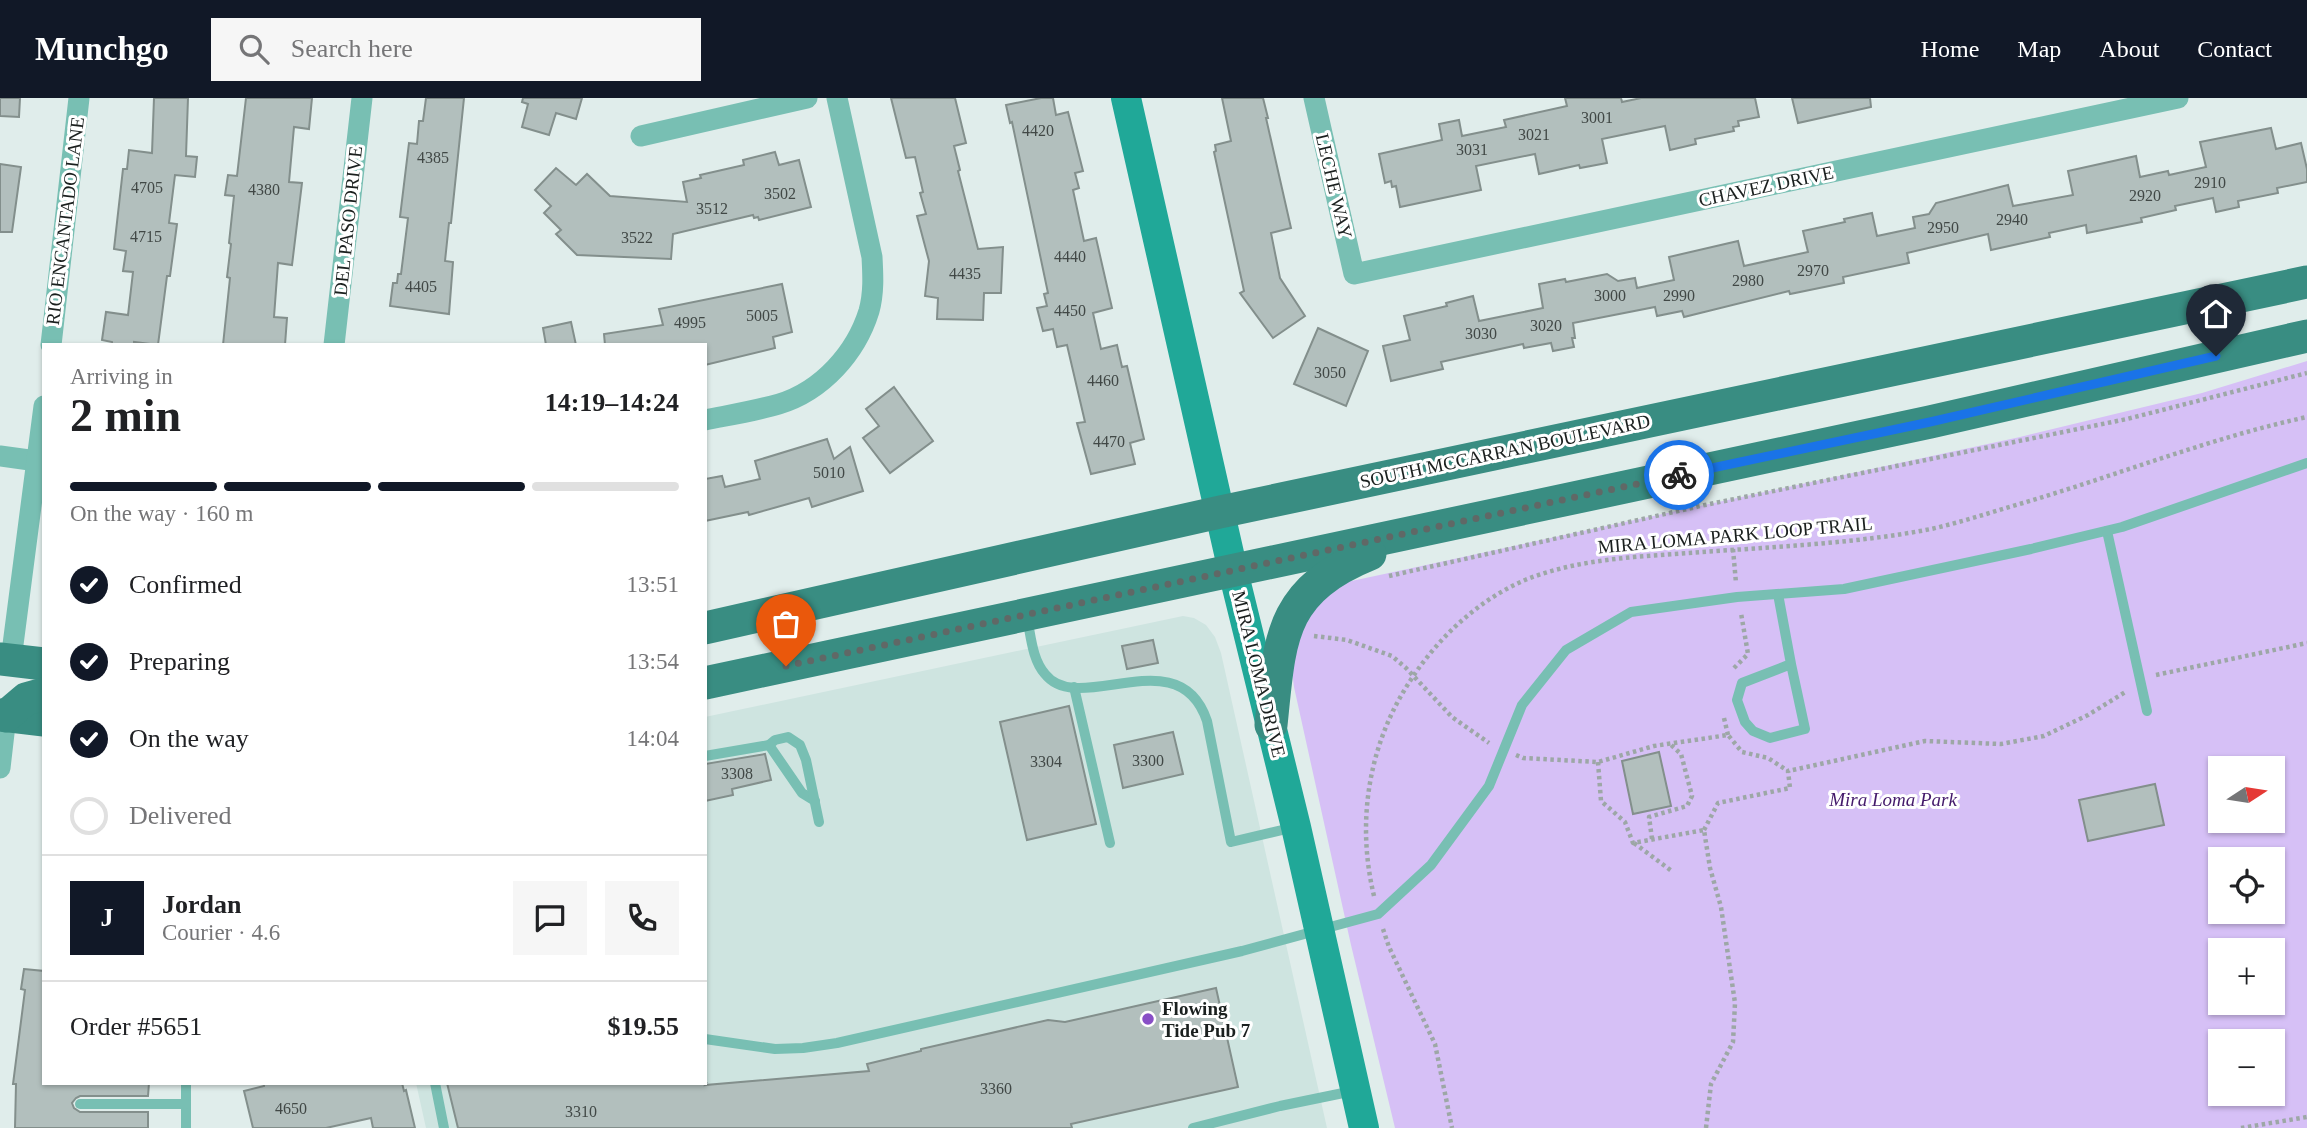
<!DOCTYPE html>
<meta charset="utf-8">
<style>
:root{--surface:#fff;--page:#f6f6f6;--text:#202124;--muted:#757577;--line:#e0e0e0;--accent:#111827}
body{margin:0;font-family:"Times New Roman",serif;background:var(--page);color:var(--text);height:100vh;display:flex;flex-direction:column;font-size:26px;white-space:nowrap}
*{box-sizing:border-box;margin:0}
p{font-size:23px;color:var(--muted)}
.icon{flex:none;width:38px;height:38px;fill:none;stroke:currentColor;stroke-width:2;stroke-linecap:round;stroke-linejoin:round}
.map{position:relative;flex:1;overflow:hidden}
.details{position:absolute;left:42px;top:245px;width:665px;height:742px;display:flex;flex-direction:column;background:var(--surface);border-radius:0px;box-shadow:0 2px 5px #0004}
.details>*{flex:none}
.needle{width:46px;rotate:78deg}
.buttons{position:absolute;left:2208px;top:658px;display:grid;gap:14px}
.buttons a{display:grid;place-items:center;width:77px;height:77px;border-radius:0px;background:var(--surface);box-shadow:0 2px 5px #0004;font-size:35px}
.pin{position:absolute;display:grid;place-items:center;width:60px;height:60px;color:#fff;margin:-72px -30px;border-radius:50% 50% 50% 0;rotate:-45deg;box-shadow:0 0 7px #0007}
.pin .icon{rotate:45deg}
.courier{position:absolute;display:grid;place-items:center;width:70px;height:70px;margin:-35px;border:5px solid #1a73e8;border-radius:50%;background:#fff;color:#222;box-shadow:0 2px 9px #0007}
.headline em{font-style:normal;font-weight:600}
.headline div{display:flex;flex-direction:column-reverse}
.headline{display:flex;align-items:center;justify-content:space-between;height:119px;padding:0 28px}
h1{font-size:46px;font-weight:600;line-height:52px}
.bar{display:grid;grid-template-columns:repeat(4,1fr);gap:10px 7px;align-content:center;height:84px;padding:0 28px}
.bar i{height:9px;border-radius:5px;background:var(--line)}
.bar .on{background:var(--accent)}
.bar p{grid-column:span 4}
.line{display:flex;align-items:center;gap:18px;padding:0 28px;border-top:2px solid var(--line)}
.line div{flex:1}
.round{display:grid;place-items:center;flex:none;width:74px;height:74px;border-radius:0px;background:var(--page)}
ol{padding:0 28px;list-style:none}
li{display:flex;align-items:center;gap:21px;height:77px}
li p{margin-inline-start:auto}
li .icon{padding:7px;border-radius:50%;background:var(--accent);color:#fff;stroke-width:4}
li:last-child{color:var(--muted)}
li i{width:38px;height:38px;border:4px solid var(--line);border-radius:50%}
header{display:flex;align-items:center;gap:42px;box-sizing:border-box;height:98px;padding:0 35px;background:var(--accent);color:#fff}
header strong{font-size:33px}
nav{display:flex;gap:38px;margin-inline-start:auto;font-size:24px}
.search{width:490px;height:63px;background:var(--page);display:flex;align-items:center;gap:18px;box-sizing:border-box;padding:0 24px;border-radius:0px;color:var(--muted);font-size:26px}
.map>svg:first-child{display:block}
.built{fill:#cee4e0}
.green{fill:#d6c0f6;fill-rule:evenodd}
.building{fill:#b2bfbd;stroke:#838f8c;stroke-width:2}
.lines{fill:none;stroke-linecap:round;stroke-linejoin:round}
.path{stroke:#9da7a6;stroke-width:4.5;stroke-dasharray:3.5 3.5;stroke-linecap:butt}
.lane{stroke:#78bfb3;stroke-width:10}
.street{stroke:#78bfb3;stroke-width:21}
.secondary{stroke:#20a898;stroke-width:30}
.primary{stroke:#398d82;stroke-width:33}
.done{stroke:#606866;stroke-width:7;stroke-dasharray:0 12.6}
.route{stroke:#1a73e8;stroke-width:9}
.poi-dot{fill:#884fc6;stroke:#fff;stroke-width:2.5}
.labels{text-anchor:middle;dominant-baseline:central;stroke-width:6;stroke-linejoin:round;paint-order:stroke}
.number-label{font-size:16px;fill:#414846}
.street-label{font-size:19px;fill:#1b201f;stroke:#fff}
.park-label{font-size:19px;font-style:italic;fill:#441a6b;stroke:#fff}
.poi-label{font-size:19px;font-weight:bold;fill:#1b201f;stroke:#fff;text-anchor:start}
</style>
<header>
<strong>Munchgo</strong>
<div class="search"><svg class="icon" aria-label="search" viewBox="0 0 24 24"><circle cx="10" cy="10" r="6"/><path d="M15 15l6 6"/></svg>Search here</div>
<nav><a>Home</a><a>Map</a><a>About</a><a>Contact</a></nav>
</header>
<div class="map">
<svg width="2307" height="1030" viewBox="0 0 2307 1030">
<rect width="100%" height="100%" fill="#e0edeb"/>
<!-- built -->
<polygon class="built" points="1183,518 1194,520 1206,527 1215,539 1221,555 1327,1030 426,1030 416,985 705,985 705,619"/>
<!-- green -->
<path class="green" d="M2307,263V1030H1395L1351,847L1294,589L1290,557L1308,512L1347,484L2020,339L2202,295ZM2221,670H2273V723H2221ZM2221,761H2273V814H2221ZM2221,852H2273V905H2221ZM2221,943H2273V996H2221Z"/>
<!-- building -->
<g class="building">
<polygon points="0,0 20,0 19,19 0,18"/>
<polygon points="154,0 188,0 186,58 197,59 195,79 175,77 169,125 177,126 170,178 167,178 158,247 134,244 134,247 112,247 112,244 102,242 106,214 128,217 133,174 123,173 126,153 114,151 123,71 127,71 129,52 152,55"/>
<polygon points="246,0 312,0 309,31 294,29 289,84 302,85 292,167 278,165 274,219 287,220 285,247 223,247 230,180 227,179 231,146 229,145 234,98 225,97 228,77 237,78"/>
<polygon points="426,0 464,0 451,125 449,125 445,163 453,164 449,216 390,208 393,185 397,185 398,176 401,176 408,120 400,119 409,45 417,46 419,23 423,23"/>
<polygon points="523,0 582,0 576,21 556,15 549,37 522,29 528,6 522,4"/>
<polygon points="891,0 955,0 966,45 954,48 960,72 958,73 978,151 1003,149 1001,195 984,195 983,222 937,221 938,200 925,198 929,163 917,118 926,116 920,95 923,94 915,59 906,60"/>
<polygon points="1041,0 1053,0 1056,17 1068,14 1083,73 1075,75 1079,90 1073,92 1084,143 1096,140 1112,210 1093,215 1101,251 1117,247 1122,269 1127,268 1144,341 1130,345 1135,366 1091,376 1077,325 1085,324 1067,247 1057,249 1053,231 1043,233 1037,210 1047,208 1044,196 1048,195 1012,24 1010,25 1006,7"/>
<polygon points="1222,0 1263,0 1268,20 1266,20 1291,130 1271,135 1280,180 1305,218 1273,240 1240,195 1244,193 1214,54 1216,53 1215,47 1231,43"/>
<polygon points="1565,0 1621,0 1622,4 1641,0 1755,0 1759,19 1738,23 1739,28 1733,29 1734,33 1695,41 1696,46 1670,52 1665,28 1602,41 1607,65 1580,70 1579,67 1539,76 1535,56 1476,68 1481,92 1400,109 1396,88 1392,89 1391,83 1385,85 1379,56 1442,42 1439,26 1459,22 1462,38 1506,29 1504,22 1567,8"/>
<polygon points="1792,0 1870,0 1871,9 1798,25"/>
<polygon points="2271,30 2276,51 2301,45 2307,71 2307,84 2277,90 2278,95 2238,103 2239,109 2216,114 2213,100 2175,108 2176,112 2141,120 2142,124 2087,135 2086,127 2049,135 2050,139 1991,152 1988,136 1907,155 1909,165 1843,179 1844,185 1790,196 1789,193 1684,219 1682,213 1657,218 1655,209 1573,225 1575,240 1572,240 1574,249 1553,253 1551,245 1524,250 1523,246 1441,264 1443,271 1391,283 1383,248 1410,242 1404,218 1447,208 1446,205 1473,198 1479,223 1543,210 1539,186 1565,181 1566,184 1607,176 1618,183 1635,180 1637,190 1674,182 1669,159 1738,143 1744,168 1808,154 1803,133 1845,124 1844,121 1872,115 1877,138 1915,130 1913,119 1929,116 1936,105 2008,87 2013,108 2073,97 2068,73 2136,58 2140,79 2168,73 2169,77 2206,69 2200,44"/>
<polygon points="775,54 779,67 799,62 811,109 759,122 758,119 754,120 753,117 673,136 671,161 577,157 556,136 561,132 544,115 551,108 535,92 556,70 576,87 587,76 610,98 687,104 683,84 701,80 700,77 744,67 743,62"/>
<polygon points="0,66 21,69 12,134 0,134"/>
<polygon points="782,186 792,234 773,239 775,250 705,267 705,247 605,247 604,236 663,227 659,211"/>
<polygon points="571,224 576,247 546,247 543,230"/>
<polygon points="1318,230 1368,253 1346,308 1294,286"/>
<polygon points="894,289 933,343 890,375 863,340 879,328 866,311"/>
<polygon points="827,341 834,361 850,349 863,393 812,409 809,400 749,417 748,414 705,423 705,381 722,378 725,389 760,381 755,363"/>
<polygon points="1153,542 1158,565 1127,571 1122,548"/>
<polygon points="1069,608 1096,726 1027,742 1000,624"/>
<polygon points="1173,634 1183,676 1123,690 1114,647"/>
<polygon points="1659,654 1671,708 1633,716 1622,663"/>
<polygon points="765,656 771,682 732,691 733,697 705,703 705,666"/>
<polygon points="2155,686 2164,727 2088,743 2079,702"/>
<polygon points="24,871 44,873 44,985 149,985 148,998 80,998 76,1000 72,1005 74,1010 80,1014 148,1014 148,1030 15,1030 16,986 13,986 25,892 21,891"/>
<polygon points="1216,890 1238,989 1071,1026 1072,1030 458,1030 447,985 706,985 705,987 869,973 867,966 921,953 921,951 1048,922 1065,924"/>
<polygon points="264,985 402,985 404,993 406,992 415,1030 373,1030 371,1020 326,1030 253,1030 244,993 264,988"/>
</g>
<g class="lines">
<!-- path -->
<g class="path">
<polyline points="1733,451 1736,485"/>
<polyline points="1389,478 1705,407 2127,321 2307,275"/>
<polyline points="1314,538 1347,542 1392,558 1406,570 1452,619 1489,645"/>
<polyline points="1734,570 1748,556 1741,515"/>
<polyline points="2156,577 2307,545"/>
<polyline points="1724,620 1728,637"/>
<polyline points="1516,657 1523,660 1598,664 1654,648 1728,637 1742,654 1768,660 1788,673"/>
<polyline points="1598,664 1601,703 1625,724 1633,745 1704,732 1710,770 1721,809 1735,905 1733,944 1711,986 1706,1030"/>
<polyline points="1704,732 1718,705 1790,690 1788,673 1925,643 2001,646 2044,638 2088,617 2127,593"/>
<polyline points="1652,741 1649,719 1687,708 1692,698 1681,656 1670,646"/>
<polyline points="1634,745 1673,774"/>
<path d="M1374,798C1359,736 1365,671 1393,613C1420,558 1467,507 1525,482C1577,461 1634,459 1689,455C1768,449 1854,446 1931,431C1962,424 1992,414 2023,405C2118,377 2210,340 2307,319"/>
<polyline points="1383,831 1389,849 1435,946 1452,1030"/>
<polyline points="2241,1030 2307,1019"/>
</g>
<!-- lane -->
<g class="lane">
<polyline points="2107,433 2147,613"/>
<polyline points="1778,496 1791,566 1742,585 1737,602 1745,624 1753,633 1770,640 1805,631 1791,566"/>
<path d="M1027,520C1031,538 1032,561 1045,576C1079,620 1179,539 1207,623L1231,744L1295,729"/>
<polyline points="1074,589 1110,745"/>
<polyline points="769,647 802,695 815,703"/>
<polyline points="705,658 769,647 775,642 788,639 800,647 806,662 819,724"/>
<polyline points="705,941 775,951 803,950 837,945 1242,853 1378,816 1431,767 1489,688 1522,607 1566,552 1631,514 1737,499 1844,491 2031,451 2122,429 2307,365"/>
<polyline points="186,985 186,1030"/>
<polyline points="435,985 444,1030"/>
<polyline points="80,1006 186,1006"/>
<polyline points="1193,1030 1280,1008 1353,993"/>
</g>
<!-- street -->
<g class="street">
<polyline points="1314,0 1354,176 2178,0"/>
<polyline points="641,38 807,0"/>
<polyline points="51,247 79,0"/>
<polyline points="334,247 362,0"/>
<path d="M705,322C730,317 755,313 779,306C822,293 856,255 869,213C874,195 873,177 872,159L837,0"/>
<polyline points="0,358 44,364"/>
<polyline points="11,562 44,308"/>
<polyline points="0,670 6,618"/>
</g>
<!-- secondary -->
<polyline class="secondary" points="1126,0 1233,473 1296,729 1364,1030"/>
<!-- primary -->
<g class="primary">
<polyline points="705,530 1220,414 2307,184"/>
<polyline points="0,561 44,566"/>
<polyline points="705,585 1930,324 2307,238"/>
<polyline points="0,617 44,622"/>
<polyline points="6,618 26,601 44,596"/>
<path d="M1271,627C1280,540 1279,493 1370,456"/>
</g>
</g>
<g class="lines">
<!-- done -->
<polyline class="done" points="786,568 1679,377"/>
<!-- route -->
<polyline class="route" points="1679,377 1930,324 2216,258"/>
</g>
<!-- markers -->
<circle class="poi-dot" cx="1148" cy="921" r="7"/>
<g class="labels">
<!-- number labels -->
<g class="number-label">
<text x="1597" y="19">3001</text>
<text x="1038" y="32">4420</text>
<text x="1534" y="36">3021</text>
<text x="1472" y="51">3031</text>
<text x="433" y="59">4385</text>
<text x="2210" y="84">2910</text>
<text x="147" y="89">4705</text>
<text x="264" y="91">4380</text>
<text x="780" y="95">3502</text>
<text x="2145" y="97">2920</text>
<text x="712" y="110">3512</text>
<text x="2012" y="121">2940</text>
<text x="1943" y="129">2950</text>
<text x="146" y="138">4715</text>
<text x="637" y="139">3522</text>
<text x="1070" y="158">4440</text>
<text x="1813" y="172">2970</text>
<text x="965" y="175">4435</text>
<text x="1748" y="182">2980</text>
<text x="421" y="188">4405</text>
<text x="1610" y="197">3000</text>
<text x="1679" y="197">2990</text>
<text x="1070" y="212">4450</text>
<text x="762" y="217">5005</text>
<text x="690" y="224">4995</text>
<text x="1546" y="227">3020</text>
<text x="1481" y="235">3030</text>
<text x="1330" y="274">3050</text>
<text x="1103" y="282">4460</text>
<text x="1109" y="343">4470</text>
<text x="829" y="374">5010</text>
<text x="1148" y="662">3300</text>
<text x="1046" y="663">3304</text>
<text x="737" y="675">3308</text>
<text x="996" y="990">3360</text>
<text x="291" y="1010">4650</text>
<text x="581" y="1013">3310</text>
</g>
<!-- street labels -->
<g class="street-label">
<text transform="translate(1334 88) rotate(77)">LECHE WAY</text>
<text transform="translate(1766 88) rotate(-12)">CHAVEZ DRIVE</text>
<text transform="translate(65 123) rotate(-83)">RIO ENCANTADO LANE</text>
<text transform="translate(348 123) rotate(-84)">DEL PASO DRIVE</text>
<text transform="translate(1505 353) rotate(-12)">SOUTH MCCARRAN BOULEVARD</text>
<text transform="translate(1735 437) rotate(-5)">MIRA LOMA PARK LOOP TRAIL</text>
<text transform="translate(1259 576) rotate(76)">MIRA LOMA DRIVE</text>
</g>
<!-- park labels -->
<g class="park-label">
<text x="1893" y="701">Mira Loma Park</text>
</g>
<!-- poi labels -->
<g class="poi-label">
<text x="1162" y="910">Flowing<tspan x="1162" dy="22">Tide Pub 7</tspan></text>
</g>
</g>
</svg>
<div class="buttons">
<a><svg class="needle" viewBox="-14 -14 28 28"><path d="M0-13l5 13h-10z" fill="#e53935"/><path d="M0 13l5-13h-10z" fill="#757577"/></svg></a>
<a><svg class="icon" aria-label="locate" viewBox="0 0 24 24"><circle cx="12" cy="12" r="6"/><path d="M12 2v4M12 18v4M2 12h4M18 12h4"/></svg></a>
<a>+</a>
<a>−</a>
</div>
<div class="pin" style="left:786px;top:568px;background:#ea580c"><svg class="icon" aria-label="bag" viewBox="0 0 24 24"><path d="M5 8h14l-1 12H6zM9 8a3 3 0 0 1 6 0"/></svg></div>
<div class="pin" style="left:2216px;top:258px;background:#1f2937"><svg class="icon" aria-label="home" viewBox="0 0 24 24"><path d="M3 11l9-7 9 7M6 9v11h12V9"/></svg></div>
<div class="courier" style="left:1679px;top:377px"><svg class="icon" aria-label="bike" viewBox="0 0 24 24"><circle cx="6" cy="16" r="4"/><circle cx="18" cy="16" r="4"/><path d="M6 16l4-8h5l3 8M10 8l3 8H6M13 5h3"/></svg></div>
<section class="details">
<div class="headline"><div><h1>2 min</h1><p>Arriving in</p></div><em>14:19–14:24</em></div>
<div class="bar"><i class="on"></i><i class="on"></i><i class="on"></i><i></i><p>On the way · 160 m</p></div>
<ol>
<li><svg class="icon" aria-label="check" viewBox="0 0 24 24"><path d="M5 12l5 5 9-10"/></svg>Confirmed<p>13:51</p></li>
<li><svg class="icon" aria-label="check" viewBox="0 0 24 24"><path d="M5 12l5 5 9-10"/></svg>Preparing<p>13:54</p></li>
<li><svg class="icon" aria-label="check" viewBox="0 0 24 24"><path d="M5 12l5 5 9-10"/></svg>On the way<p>14:04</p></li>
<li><i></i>Delivered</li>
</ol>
<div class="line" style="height:126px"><b class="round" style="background:var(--accent);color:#fff">J</b><div><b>Jordan</b><p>Courier · 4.6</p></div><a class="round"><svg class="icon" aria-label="chat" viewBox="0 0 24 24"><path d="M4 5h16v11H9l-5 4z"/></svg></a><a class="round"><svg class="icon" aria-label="phone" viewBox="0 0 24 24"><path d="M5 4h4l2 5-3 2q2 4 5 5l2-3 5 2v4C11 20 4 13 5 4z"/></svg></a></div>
<div class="line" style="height:91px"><div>Order #5651</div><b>$19.55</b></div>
</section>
</div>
